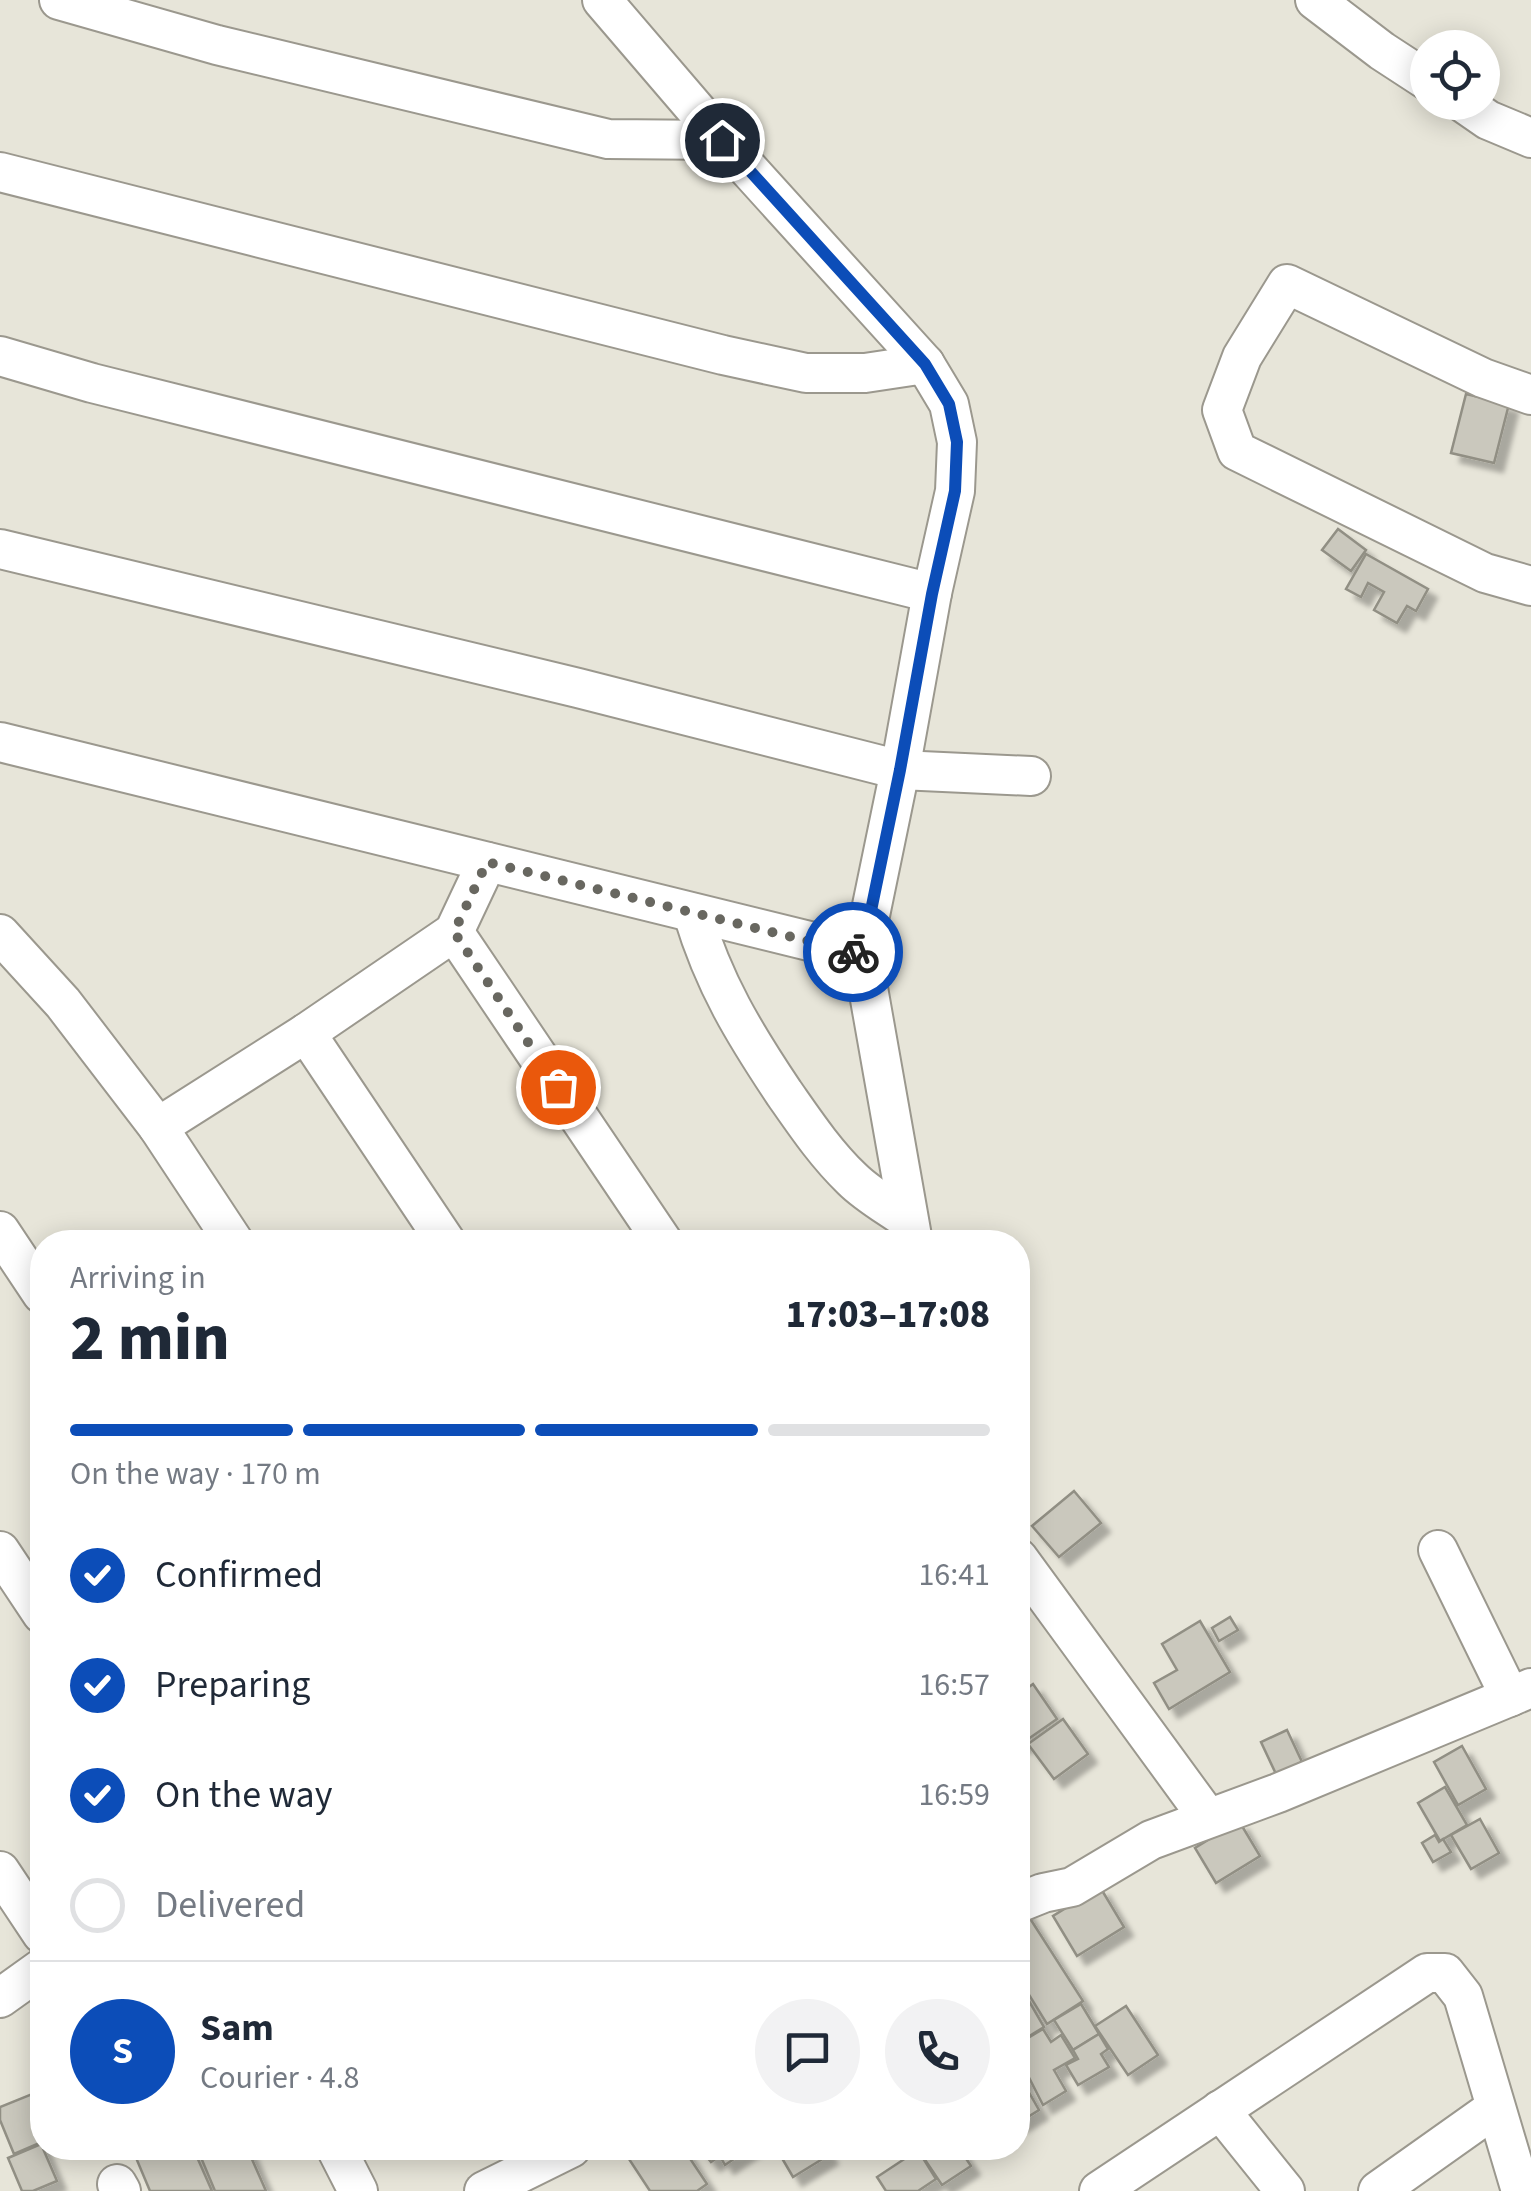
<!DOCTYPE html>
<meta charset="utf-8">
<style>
:root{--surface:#fff;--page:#f2f2f3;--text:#1f2937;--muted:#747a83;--line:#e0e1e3;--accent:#0c4db8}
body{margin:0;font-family:"Source Sans 3",sans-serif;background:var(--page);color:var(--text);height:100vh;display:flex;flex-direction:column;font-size:38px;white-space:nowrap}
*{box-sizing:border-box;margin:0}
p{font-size:32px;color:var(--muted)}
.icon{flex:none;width:55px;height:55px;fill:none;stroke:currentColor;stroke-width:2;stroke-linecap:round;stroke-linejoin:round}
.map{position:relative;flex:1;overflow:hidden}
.side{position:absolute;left:30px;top:1230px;width:1000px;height:930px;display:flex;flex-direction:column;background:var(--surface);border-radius:40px;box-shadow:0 5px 25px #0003}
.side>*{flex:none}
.buttons{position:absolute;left:1410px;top:30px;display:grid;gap:20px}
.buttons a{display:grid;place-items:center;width:90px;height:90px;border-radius:50%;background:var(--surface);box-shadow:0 5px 25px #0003;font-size:50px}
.pin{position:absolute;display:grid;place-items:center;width:85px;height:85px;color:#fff;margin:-42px;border:5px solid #fff;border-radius:50%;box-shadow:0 2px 10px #0007}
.courier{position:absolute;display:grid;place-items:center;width:100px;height:100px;margin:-50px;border:8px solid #0c4db8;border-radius:50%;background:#fff;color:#222;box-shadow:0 2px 12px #0007}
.headline em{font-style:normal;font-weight:800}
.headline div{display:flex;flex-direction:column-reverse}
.headline{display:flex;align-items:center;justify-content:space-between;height:170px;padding:0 40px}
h1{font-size:65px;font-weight:800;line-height:75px}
.bar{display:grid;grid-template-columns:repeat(4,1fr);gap:15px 10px;align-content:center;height:120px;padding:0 40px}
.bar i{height:12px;border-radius:8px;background:var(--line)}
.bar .on{background:var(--accent)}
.bar p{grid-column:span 4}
.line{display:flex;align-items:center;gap:25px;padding:0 40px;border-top:2px solid var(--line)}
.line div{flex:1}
.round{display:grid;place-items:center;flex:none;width:105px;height:105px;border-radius:52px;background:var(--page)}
ol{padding:0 40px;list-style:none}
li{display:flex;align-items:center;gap:30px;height:110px}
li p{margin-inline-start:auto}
li .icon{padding:10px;border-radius:50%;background:var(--accent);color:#fff;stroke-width:4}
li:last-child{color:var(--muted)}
li i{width:55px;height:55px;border:5px solid var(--line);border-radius:50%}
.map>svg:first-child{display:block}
.building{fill:#cac8bd;stroke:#918f84;stroke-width:2.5;filter:url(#shadow)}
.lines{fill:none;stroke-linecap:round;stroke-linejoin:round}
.minor-casing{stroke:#9b988e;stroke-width:42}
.minor{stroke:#fff;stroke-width:38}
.done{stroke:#686760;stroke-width:10;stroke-dasharray:0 18}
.route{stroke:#0c4db8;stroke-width:12}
</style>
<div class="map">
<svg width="1531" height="2191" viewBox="0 0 1531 2191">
<defs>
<filter id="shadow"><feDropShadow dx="9" dy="9" stdDeviation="2.5" flood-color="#0004"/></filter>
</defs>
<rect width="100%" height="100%" fill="#e7e5d9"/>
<!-- building -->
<g class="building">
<polygon points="1466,394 1509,404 1494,463 1451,453"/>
<polygon points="1338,529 1366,550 1351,571 1322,550"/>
<polygon points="1366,554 1428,589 1416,611 1407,606 1397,623 1374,610 1384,592 1368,583 1361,597 1346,589"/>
<polygon points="1074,1491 1101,1523 1059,1557 1032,1526"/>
<polygon points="1230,1617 1238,1630 1219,1641 1212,1628"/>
<polygon points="1200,1621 1230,1672 1169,1709 1154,1683 1177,1670 1162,1644"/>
<polygon points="1033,1684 1057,1719 1021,1744 1018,1740 1018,1695"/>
<polygon points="1063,1719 1088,1754 1054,1779 1028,1744"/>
<polygon points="1287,1730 1302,1762 1276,1774 1261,1742"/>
<polygon points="1462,1746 1486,1789 1458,1805 1434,1762"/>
<polygon points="1445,1787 1467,1825 1440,1841 1418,1803"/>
<polygon points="1480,1819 1499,1853 1471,1869 1451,1835"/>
<polygon points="1239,1821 1260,1856 1216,1883 1195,1848"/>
<polygon points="1435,1835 1439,1842 1443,1839 1451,1852 1433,1862 1422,1843"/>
<polygon points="1100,1887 1124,1927 1077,1956 1053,1916"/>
<polygon points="1022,1906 1083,2001 1047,2024 1018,1977 1018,1909"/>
<polygon points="1018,1982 1044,2027 1018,2043"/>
<polygon points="1081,2004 1099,2034 1073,2050 1054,2020"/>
<polygon points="1126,2006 1158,2055 1128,2075 1095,2026"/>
<polygon points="1043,2029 1051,2042 1061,2035 1075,2058 1054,2070 1066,2091 1043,2105 1018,2056 1018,2044"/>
<polygon points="1099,2034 1108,2049 1101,2054 1109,2067 1078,2085 1066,2065 1078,2059 1073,2050"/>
<polygon points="1018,2060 1028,2077 1022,2080 1039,2110 1018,2123"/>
<polygon points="42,2090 42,2142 14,2154 0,2120 0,2107"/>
<polygon points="41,2144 57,2181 33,2191 22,2191 8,2158"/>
<polygon points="147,2148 193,2148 212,2191 150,2191 134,2153"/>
<polygon points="197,2148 247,2148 266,2191 215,2191"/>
<polygon points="495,2148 530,2148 506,2163"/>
<polygon points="634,2148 683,2148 707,2184 697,2191 650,2191 625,2153"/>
<polygon points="700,2148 750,2148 725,2165 720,2156 711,2162"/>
<polygon points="776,2148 824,2148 829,2155 793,2177"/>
<polygon points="917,2148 959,2148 971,2166 942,2185"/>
<polygon points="918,2150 936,2179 918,2191 886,2191 877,2177"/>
</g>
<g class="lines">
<defs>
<g id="minor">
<polyline points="59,0 217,45 608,139 722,140"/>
<polyline points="602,0 722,140 925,364 949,404 957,442 955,491 932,593 900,770 862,954 913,1242"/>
<polyline points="1315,0 1382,51 1428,81"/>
<polyline points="1462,102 1488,120 1531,138"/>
<polyline points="0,172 723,355 806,373 865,373 925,364"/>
<polyline points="0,356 92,383 932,593"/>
<polyline points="1531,395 1483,378 1287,284 1242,357 1222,410 1237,451 1485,573 1531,586"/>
<polyline points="0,549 578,688 900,770 1031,776"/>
<polyline points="0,742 862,954"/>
<path d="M693,914C714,984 744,1033 784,1093C805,1123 825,1153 852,1179C868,1195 890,1207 908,1220"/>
<polyline points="454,932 663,1242"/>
<polyline points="0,934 63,1003 158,1127 234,1242"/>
<polyline points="306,1033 446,1242"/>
<polyline points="158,1127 306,1033 454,932 487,862"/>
<polyline points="0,1231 42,1294"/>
<polyline points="1438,1550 1510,1697"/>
<polyline points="0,1551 42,1614"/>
<polyline points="1018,1558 1208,1818"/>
<polyline points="0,1871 42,1934"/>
<polyline points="1018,1903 1043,1893 1072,1887 1151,1840 1278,1793 1531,1688"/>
<polyline points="0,1998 42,1968"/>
<polyline points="1220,2110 1285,2191"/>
<polyline points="336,2148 358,2191"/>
<polyline points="117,2184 121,2191"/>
<polyline points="484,2191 571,2148"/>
<polyline points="1099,2191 1427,1973 1445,1973 1463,1996 1521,2191"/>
<polyline points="1378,2191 1495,2108"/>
</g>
</defs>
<!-- minor casing -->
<use href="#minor" class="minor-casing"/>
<!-- minor -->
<use href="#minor" class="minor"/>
</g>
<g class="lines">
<!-- done -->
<polyline class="done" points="558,1087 454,932 487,862 853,952"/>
<!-- route -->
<polyline class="route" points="722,140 925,364 949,404 957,442 955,491 932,594 900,770 862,954 853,952"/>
</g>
</svg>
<div class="buttons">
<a><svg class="icon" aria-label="locate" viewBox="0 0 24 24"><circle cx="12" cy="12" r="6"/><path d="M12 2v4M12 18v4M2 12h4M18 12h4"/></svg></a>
</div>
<div class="pin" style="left:558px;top:1087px;background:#ea580c"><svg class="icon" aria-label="bag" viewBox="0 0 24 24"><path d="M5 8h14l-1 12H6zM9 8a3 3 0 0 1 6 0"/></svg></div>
<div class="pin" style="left:722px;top:140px;background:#1f2937"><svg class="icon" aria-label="home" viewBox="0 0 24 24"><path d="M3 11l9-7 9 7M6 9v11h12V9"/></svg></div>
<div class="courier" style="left:853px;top:952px"><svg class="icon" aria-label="bike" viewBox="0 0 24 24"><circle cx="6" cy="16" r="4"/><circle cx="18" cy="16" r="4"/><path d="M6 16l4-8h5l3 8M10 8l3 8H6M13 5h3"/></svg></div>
<section class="side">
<div class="headline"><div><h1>2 min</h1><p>Arriving in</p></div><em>17:03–17:08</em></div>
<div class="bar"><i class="on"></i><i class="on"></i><i class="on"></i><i></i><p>On the way · 170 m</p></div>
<ol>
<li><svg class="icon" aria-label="check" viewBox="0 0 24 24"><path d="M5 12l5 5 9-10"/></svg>Confirmed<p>16:41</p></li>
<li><svg class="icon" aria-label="check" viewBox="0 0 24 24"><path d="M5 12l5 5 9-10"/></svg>Preparing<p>16:57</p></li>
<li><svg class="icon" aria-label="check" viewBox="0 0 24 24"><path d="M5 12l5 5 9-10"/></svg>On the way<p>16:59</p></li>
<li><i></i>Delivered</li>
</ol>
<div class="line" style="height:180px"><b class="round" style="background:var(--accent);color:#fff">S</b><div><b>Sam</b><p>Courier · 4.8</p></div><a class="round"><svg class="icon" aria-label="chat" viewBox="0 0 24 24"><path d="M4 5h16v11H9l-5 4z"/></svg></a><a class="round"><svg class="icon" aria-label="phone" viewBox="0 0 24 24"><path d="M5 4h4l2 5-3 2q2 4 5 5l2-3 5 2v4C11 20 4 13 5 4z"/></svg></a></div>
</section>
</div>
